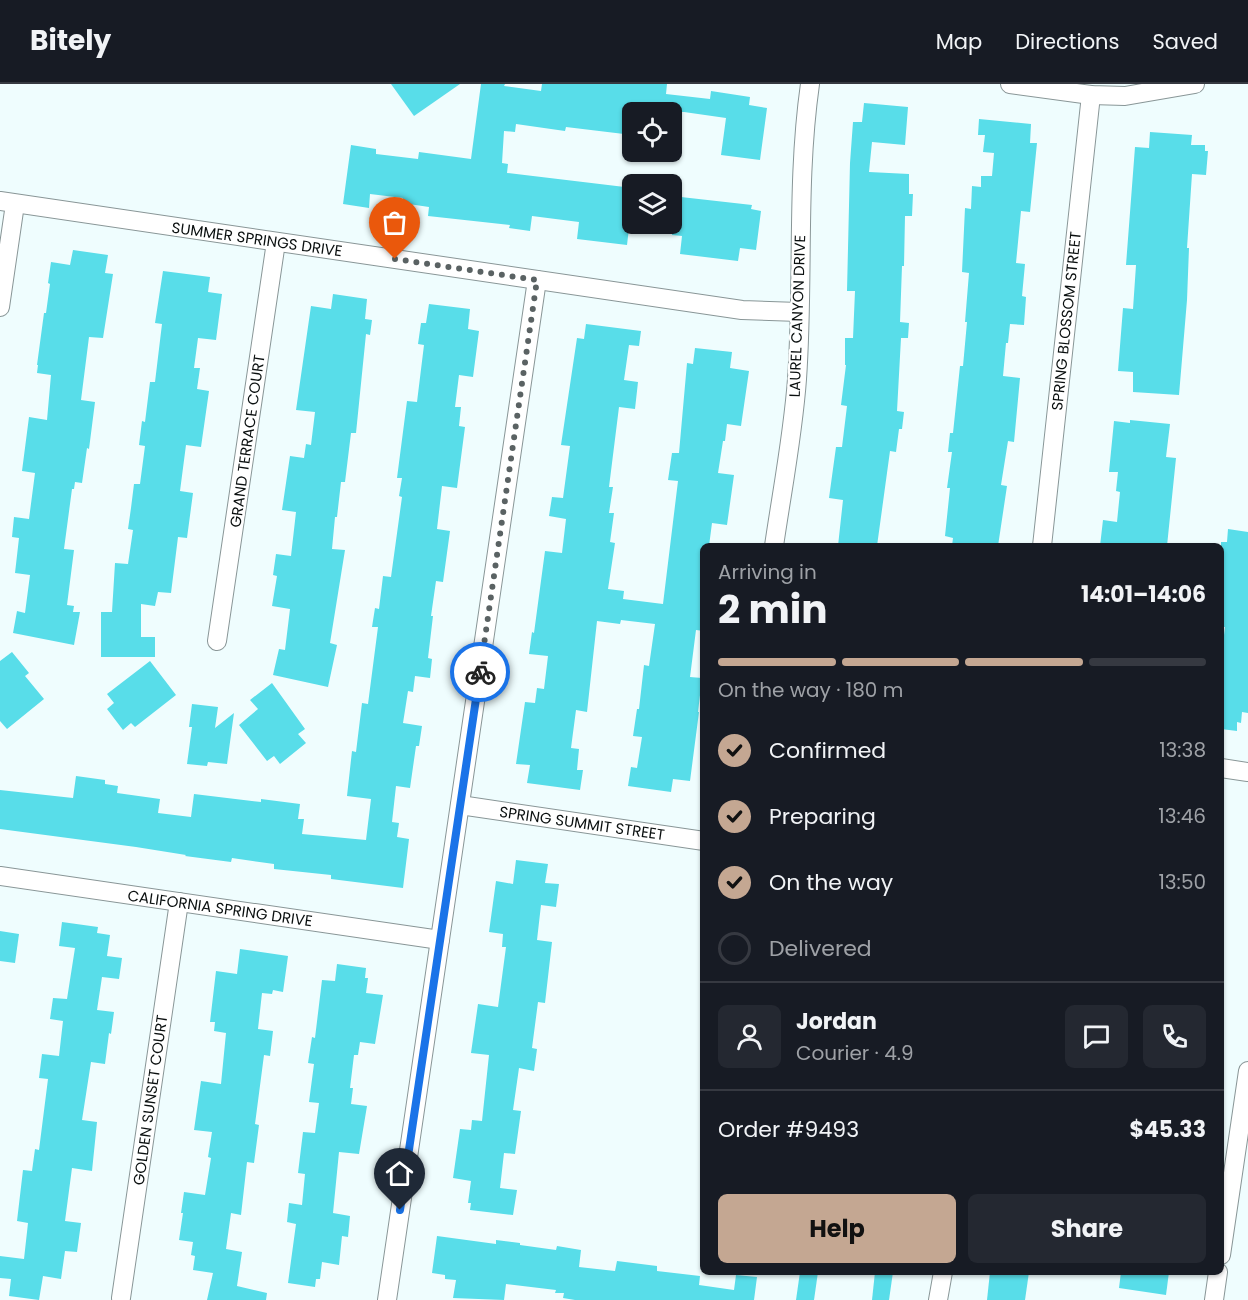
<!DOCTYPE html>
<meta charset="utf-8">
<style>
:root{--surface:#171b24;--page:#242831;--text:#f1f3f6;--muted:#9ea1a6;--line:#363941;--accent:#c4a792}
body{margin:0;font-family:Poppins,sans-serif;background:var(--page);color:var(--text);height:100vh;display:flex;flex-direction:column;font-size:22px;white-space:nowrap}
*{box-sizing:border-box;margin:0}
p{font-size:20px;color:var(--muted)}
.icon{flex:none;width:33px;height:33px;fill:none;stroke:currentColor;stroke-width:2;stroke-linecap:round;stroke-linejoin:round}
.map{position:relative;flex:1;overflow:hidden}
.panel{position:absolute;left:700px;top:459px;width:524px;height:732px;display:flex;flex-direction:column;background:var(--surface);border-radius:9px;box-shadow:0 2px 4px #0004}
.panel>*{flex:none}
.controls{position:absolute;left:622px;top:18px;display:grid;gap:12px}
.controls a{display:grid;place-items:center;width:60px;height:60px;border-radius:9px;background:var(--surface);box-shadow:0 2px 4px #0004;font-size:30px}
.pin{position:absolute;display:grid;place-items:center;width:51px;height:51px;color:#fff;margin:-62px -26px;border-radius:50% 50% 50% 0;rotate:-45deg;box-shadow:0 0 6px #0007}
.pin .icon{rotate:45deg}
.courier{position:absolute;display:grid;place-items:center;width:60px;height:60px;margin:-30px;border:4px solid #1a73e8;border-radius:50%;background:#fff;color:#222;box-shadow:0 2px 8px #0007}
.headline em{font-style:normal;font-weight:700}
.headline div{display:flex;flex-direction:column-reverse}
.headline{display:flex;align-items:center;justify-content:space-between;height:102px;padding:0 18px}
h1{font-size:39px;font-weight:700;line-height:45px}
.bar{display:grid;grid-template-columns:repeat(4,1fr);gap:9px 6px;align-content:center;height:72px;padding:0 18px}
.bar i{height:8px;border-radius:4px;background:var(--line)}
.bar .on{background:var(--accent)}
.bar p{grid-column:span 4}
.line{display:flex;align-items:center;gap:15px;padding:0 18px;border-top:2px solid var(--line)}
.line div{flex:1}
.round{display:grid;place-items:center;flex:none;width:63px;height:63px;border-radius:9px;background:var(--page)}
ol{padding:0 18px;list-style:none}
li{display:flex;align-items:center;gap:18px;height:66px}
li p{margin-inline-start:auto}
li .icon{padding:6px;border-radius:50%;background:var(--accent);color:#111;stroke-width:4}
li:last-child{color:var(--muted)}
li i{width:33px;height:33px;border:3px solid var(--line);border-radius:50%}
.primary-button{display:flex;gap:12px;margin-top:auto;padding:12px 18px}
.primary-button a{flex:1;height:69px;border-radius:9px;background:var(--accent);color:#111;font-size:24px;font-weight:700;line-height:69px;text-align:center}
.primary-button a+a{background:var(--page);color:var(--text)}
header{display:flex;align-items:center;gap:36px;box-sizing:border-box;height:84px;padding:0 30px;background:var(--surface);border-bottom:2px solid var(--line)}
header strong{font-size:28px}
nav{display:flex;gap:33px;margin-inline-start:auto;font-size:21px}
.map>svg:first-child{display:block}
.building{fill:#58dde9}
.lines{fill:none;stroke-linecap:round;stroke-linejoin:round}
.street-casing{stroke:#899697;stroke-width:20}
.street{stroke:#fff;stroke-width:18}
.done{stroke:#5a6263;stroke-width:6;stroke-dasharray:0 10.8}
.route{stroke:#1a73e8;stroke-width:8}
.labels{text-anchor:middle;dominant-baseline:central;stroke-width:4.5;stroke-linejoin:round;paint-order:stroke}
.street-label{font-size:15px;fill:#0a0f0f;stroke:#fff}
</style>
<header>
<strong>Bitely</strong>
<nav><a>Map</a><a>Directions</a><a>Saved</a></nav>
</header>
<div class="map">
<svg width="1248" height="1216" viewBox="0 0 1248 1216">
<rect width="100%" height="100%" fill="#effdfe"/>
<!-- building -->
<g class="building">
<polygon points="391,0 460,0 414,32"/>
<polygon points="481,0 505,0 504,2 541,7 542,0 667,0 666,10 710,15 711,7 750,13 749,21 767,24 760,76 721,71 726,34 684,28 626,28 624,50 566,43 565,47 516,40 515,48 504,47 502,79 508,80 507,89 633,104 633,144 629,144 627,161 577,155 579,138 532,132 530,147 509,144 510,141 428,132 429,123 402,119 403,114 370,110 369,124 343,120 351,61 376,65 376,70 418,75 419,68 471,75"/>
<polygon points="864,19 908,23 905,61 872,58 869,88 909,90 909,110 913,110 912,132 905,132 904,182 902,182 900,238 909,239 908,254 901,254 897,327 904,328 902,345 899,345 896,368 890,367 877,462 838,462 843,416 829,414 836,363 842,363 847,322 841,321 846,281 845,281 845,254 853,254 855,207 847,207 850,79 853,38 862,38"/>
<polygon points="979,35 1031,40 1030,59 1037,59 1030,128 1021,127 1016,179 1025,180 1022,212 1026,213 1024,241 1010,240 1008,259 1006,259 1003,292 1020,294 1014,358 1008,357 1001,401 1007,402 998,462 952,462 953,454 945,452 950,404 947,404 952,368 948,368 950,349 953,349 960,282 963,282 967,238 965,238 969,189 962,188 965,124 971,125 972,102 981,103 981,92 992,92 994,69 983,68 985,51 978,51"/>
<polygon points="1150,48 1192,51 1191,61 1205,61 1205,67 1208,67 1206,91 1192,90 1187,164 1189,164 1187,216 1179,311 1133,308 1133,288 1118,287 1123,224 1133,225 1136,181 1126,181 1135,63 1149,64"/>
<polygon points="672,112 752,121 751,125 761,127 756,166 740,164 738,177 680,170 682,152 672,151"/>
<polygon points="73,166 108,171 105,189 113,190 103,254 89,253 81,316 95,318 89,365 87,364 82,399 75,398 74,405 72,405 64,465 74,466 67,521 74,522 73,528 80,528 74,561 13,549 17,527 25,529 30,491 15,489 19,454 12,453 14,433 29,435 35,389 22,387 29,333 47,336 51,291 37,289 38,281 37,281 44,229 46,229 50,200 48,199 51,178 70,181"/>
<polygon points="163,187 210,193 208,208 222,210 216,256 198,254 194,284 200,284 197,305 209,307 201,363 186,361 180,407 193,409 187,454 178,453 171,509 158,508 155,522 141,520 141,553 155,553 155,573 101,573 101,528 112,528 115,479 128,480 133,446 128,445 131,424 134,400 140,400 145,362 139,361 142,337 145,338 150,298 155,298 162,240 155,239"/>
<polygon points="333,210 367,215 365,235 372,236 370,251 366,250 356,349 351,349 345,398 341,398 337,433 335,433 332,465 345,466 330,559 337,561 328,603 273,591 279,565 285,566 290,525 272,522 277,492 273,491 276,470 291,472 296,428 282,426 290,372 304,374 306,360 311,361 315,328 296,326 311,222 331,225"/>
<polygon points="429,220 470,225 468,245 479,247 473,293 459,291 455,323 461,323 459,342 465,343 457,404 442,402 437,445 450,447 443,498 436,497 431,532 433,532 428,574 432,575 430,594 415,592 413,608 408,607 403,639 422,642 419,662 416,662 410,704 396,702 392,738 399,739 397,753 409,755 403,804 331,795 331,791 274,785 274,780 232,774 231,778 185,772 186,771 136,763 0,745 0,706 73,714 76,692 105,696 105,700 118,702 117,709 160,715 158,729 191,733 194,710 261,718 261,715 300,720 298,735 304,735 302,750 366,756 371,715 347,712 352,667 356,668 362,619 368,620 378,543 372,543 375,524 379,525 383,492 391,493 402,413 399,412 402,394 397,394 407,317 417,318 424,261 418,260 421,239 426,239"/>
<polygon points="586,240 641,247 639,262 629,261 624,296 638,298 635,325 619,323 609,403 613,403 609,429 614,429 610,458 615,459 608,505 624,507 623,515 663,520 678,397 668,396 672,369 679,369 687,279 693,280 695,264 732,268 730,284 749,287 741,342 727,340 725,357 723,357 718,389 734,391 727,441 712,439 709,462 704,462 704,547 696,546 690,593 702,594 698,628 699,628 690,697 673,695 671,708 628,702 631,683 637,684 642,653 633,652 637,625 639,625 644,581 649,582 655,540 621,536 620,540 597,537 587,628 576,626 571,664 579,665 577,686 583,686 580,706 527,699 530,681 516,680 525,618 535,619 537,604 544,605 548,572 529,570 532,548 534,549 545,467 562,469 566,435 549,432 552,413 563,414 570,362 561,361 564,341 577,254 584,255"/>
<polygon points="1130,336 1170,340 1166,373 1176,374 1167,462 1123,459 1123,462 1100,462 1103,436 1117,438 1120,408 1116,407 1118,388 1109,388 1114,337 1130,339"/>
<polygon points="1228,445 1248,448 1248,629 1242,628 1241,639 1237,638 1237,647 1221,645 1221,575 1225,543 1221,543 1221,458 1227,458"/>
<polygon points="12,568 29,589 25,592 44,615 7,645 0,637 0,577"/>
<polygon points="150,577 176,611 135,643 131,639 123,646 107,625 114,619 107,610"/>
<polygon points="272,599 305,645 298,650 306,659 280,680 274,672 267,677 239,641 258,625 250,616"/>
<polygon points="192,620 218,623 215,644 234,629 227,680 208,678 207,682 187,680 192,643 189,643"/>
<polygon points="516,776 548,780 545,799 559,800 556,823 541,821 537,856 552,858 545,919 538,918 532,964 537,965 534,987 519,984 513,1026 521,1027 515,1070 504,1069 500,1104 517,1106 513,1131 470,1126 471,1119 468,1119 471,1097 453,1094 460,1045 471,1046 472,1036 482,1037 489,971 471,969 478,920 498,923 506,863 502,863 503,850 489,848 496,797 513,800"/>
<polygon points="62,838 98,843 97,849 110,851 107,872 122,874 119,895 102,893 97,926 114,928 111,950 109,949 105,980 91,978 82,1036 97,1038 92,1087 72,1084 65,1137 81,1139 77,1168 65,1167 61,1195 43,1192 39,1216 9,1212 11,1195 0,1194 0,1172 24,1175 28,1139 17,1137 23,1086 32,1087 35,1065 39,1066 48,995 39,994 42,970 59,972 63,937 50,935 53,914 67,915 75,864 59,862"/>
<polygon points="0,847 19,850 15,879 0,877"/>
<polygon points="240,865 288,872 283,908 273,906 272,910 262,909 258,945 273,947 270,972 264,971 255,1040 259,1041 254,1079 247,1078 241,1131 231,1129 226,1165 242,1168 237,1202 267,1209 266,1216 207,1216 213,1189 193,1186 195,1172 191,1171 193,1158 179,1156 183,1129 181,1129 184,1108 205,1111 211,1074 208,1073 212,1048 194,1046 201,997 221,1000 226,949 214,947 215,938 210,938 216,887 237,890"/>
<polygon points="337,880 366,884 365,894 368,894 366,909 383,911 375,960 360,958 358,971 354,971 350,1004 353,1004 351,1020 367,1022 359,1070 339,1068 333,1129 350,1132 348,1153 342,1152 339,1181 322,1178 320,1195 316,1195 315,1203 288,1199 296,1140 287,1138 289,1119 302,1121 305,1090 298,1089 303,1048 315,1049 319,1019 309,1018 314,980 308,979 312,953 315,954 322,896 335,897"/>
<polygon points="437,1152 496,1160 496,1156 520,1159 520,1161 556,1166 557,1162 581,1166 579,1183 615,1187 617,1177 657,1182 657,1187 700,1192 699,1201 734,1206 736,1191 757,1193 754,1216 575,1216 563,1214 564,1209 555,1209 556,1206 506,1200 504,1216 453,1214 456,1196 445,1195 445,1191 432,1189"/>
<polygon points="800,1188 818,1188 814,1216 796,1216"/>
<polygon points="875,1188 893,1188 889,1216 872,1216"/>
<polygon points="990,1188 1029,1188 1025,1216 987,1216"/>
<polygon points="1121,1188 1169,1188 1166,1211 1119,1204"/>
</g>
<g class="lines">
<defs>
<g id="street">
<polyline points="1010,0 1091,11 1125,12 1195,0"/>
<polyline points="0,117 742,226 799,228"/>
<polyline points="0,223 15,120"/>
<path d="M774,462C782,407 793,351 797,295C804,197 796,98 810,0"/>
<polyline points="1042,462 1091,11"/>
<polyline points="217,557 276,158"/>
<polyline points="1221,684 1248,688"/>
<polyline points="460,721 704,757"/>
<polyline points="0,792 440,856"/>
<polyline points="1221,1171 1248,987"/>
<polyline points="121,1214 179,818"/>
<polyline points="387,1216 537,196"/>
<polyline points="938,1216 943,1188"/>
<polyline points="1214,1216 1218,1188"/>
</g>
</defs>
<!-- street casing -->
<use href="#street" class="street-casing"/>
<!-- street -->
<use href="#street" class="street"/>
</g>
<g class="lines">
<!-- done -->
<polyline class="done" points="395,175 537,196 480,588"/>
<!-- route -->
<polyline class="route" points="400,1126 480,588"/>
</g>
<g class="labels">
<!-- street labels -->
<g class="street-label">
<text transform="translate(257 155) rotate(8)">SUMMER SPRINGS DRIVE</text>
<text transform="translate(797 232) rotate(-88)">LAUREL CANYON DRIVE</text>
<text transform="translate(1066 237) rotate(-84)">SPRING BLOSSOM STREET</text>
<text transform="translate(247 357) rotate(-82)">GRAND TERRACE COURT</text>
<text transform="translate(582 739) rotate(8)">SPRING SUMMIT STREET</text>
<text transform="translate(220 824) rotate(8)">CALIFORNIA SPRING DRIVE</text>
<text transform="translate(150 1016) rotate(-82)">GOLDEN SUNSET COURT</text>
</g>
</g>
</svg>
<div class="controls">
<a><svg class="icon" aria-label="locate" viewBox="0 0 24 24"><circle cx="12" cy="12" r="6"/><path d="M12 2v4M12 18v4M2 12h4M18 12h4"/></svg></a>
<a><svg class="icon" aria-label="layers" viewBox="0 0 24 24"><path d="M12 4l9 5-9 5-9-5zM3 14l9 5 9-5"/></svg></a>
</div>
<div class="pin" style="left:395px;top:175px;background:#ea580c"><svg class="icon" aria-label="bag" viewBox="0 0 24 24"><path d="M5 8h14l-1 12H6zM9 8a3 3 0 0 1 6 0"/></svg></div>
<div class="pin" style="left:400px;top:1126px;background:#1f2937"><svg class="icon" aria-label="home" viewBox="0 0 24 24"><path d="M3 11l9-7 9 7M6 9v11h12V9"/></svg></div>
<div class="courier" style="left:480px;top:588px"><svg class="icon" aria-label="bike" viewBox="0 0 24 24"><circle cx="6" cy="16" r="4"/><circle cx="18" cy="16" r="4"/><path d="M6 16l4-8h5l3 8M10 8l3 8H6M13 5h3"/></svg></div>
<section class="panel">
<div class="headline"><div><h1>2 min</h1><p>Arriving in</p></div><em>14:01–14:06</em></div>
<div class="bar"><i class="on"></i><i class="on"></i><i class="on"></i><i></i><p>On the way · 180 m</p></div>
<ol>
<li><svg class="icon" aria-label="check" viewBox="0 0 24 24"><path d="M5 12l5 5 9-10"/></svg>Confirmed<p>13:38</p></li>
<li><svg class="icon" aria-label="check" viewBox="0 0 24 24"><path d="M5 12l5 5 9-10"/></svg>Preparing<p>13:46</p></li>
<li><svg class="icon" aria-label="check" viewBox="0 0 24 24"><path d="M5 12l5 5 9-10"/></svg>On the way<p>13:50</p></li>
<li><i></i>Delivered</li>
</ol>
<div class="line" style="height:108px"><a class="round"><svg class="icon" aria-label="person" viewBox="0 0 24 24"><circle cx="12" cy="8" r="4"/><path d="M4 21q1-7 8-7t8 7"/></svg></a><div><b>Jordan</b><p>Courier · 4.9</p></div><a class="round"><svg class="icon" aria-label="chat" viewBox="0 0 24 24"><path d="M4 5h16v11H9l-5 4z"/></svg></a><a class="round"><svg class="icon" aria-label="phone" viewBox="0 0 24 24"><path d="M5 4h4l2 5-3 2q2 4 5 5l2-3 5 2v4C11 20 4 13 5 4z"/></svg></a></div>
<div class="line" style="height:78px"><div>Order #9493</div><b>$45.33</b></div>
<div class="primary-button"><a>Help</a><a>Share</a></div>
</section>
</div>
